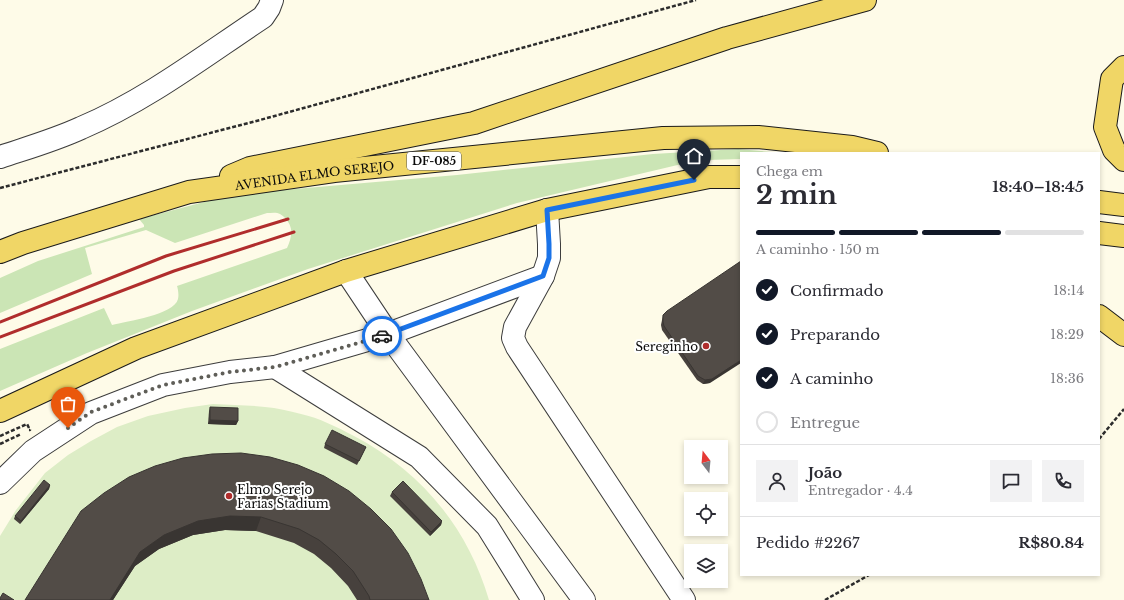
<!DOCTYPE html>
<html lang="pt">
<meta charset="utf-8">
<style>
:root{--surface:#fff;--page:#f2f2f3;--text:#2b2b33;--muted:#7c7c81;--line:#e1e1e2;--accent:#111827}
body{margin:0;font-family:"Libre Baskerville",serif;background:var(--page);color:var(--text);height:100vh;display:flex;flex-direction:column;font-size:15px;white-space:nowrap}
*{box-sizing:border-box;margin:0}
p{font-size:13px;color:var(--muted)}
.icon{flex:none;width:22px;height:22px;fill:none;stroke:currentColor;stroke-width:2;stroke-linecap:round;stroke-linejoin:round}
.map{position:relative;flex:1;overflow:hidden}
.drawer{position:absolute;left:740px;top:152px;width:360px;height:424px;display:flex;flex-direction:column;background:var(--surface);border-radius:0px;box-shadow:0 2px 6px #0003}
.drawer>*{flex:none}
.needle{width:26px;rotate:344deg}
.controls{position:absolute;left:684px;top:440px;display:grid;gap:8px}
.controls a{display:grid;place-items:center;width:44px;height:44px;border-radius:0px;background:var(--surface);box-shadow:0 2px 6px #0003;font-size:20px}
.pin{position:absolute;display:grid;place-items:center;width:34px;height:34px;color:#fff;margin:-41px -17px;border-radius:50% 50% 50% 0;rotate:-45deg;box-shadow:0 0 4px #0007}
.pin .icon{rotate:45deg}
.courier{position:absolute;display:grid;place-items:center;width:40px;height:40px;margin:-20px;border:3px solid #1a73e8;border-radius:50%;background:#fff;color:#222;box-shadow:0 1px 5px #0007}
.headline em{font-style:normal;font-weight:800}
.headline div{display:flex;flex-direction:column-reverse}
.headline{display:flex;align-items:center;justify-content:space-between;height:68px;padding:0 16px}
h1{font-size:26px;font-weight:800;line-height:30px}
.bar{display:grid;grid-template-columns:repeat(4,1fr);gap:6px 4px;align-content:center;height:48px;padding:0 16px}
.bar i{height:5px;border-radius:3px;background:var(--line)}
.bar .on{background:var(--accent)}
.bar p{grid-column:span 4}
.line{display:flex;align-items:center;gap:10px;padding:0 16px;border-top:1px solid var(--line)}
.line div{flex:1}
.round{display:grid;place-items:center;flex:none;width:42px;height:42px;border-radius:0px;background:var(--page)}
ol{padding:0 16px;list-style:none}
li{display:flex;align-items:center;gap:12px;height:44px}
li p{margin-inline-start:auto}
li .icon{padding:4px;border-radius:50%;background:var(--accent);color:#fff;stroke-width:4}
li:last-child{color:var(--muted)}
li i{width:22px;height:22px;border:2px solid var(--line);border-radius:50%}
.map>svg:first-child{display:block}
.green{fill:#cbe5b5}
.pitch{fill:#ddedc6}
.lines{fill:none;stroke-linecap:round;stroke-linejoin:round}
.minor-casing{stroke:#3d3d3d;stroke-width:24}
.major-casing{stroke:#1b1b1b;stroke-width:24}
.path{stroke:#2c2c2c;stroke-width:2.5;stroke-dasharray:4 2;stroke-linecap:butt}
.minor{stroke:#fff;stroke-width:22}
.major{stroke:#f0d666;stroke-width:22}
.rail{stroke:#b02d2c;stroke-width:3}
.wall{fill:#47413d}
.shaded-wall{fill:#393532}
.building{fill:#524c47;stroke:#393532}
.done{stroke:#5f5e58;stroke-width:4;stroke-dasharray:0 7.2}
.route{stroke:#1a73e8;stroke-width:5}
.poi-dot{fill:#b02d2c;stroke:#fff;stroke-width:1.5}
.labels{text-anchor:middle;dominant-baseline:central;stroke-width:4;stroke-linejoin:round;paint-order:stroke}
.shield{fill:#fff;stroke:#545454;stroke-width:1}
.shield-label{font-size:11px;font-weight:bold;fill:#0a0a0a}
.street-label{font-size:12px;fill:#0a0a0a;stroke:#fff}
.poi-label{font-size:12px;fill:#0a0a0a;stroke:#fff;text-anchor:end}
</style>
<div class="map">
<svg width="1124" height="600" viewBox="0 0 1124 600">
<rect width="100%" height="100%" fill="#fefbe8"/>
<!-- green -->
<path class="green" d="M738,149L783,153H741V159L708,160L686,163L517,203L308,269L192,311L87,353L0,391V349L104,308L112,325C127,321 174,315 178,299C179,295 178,289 177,286L287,248C292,237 294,227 285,218C284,217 282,215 280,214C277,212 271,213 267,213L175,243L146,230L85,248L92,274L0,313V278L38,261L144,227V225L139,219L208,201L248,193L457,175L653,154Z"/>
<!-- pitch -->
<path class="pitch" d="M213,404C231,405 248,405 265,407C277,408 289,411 301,414C319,418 337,427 354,436C421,471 468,528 489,600H0V536L16,510L45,473L68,455L91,441L117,427L148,416L185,408Z"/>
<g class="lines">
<defs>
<g id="minor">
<path d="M0,157C27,148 55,140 81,128C147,100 204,56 263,17L269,8L272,0"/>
<polyline points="547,210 549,244 549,258 543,276 515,327 513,338 517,347 684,600"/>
<polyline points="346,271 388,334 584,600"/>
<polyline points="275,367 419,457 487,526 533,600"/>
<polyline points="0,483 33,451 91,413 163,385 230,372 275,367 388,334 543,276"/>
</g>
<g id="major">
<polyline points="1124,67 1112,79 1105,127 1114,150 1124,160"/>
<polyline points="231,176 250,168 474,123 727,38 865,0"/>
<polyline points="1099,202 1124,205"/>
<polyline points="1099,233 1124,236"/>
<path id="s1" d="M0,252L23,243L189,192L334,171L663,138L758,137L852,147L877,153"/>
<polyline points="1099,316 1124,335"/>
<polyline points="0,411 136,348 346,271 547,210 709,177 741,177"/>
</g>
</defs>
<!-- minor casing -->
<use href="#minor" class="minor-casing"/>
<!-- major casing -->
<use href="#major" class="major-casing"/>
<!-- path -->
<g class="path">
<polyline points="0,188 260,120 696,0"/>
<polyline points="0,436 27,424 30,430 29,430"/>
<polyline points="1099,439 1124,409"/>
<polyline points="0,444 21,434"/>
<polyline points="825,600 869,575"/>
</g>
<!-- minor -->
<use href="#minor" class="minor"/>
<!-- major -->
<use href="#major" class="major"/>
<!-- rail -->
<g class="rail">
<polyline points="0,322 166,256 288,219"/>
<polyline points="0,337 174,271 294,232"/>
</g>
</g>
<!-- wall -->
<g class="wall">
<polygon points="663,315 710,383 703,384 697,380 662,330 661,325"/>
<polygon points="210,407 238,421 236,425 208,424 209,411"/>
<polygon points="325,444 366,447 357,465 324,448"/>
<polygon points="183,458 429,600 357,600 348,586 331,568 314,554 294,543 256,531 225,530 193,535 159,549 135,566 113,600 25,600"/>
<polygon points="50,485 49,489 20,524 14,519 15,516"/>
<polygon points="392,492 442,521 441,525 430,536 390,496"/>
</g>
<!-- shaded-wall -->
<g class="shaded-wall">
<polygon points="741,360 741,363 710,383 703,384 705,380"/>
<polygon points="210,420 238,421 236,425 208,424"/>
<polygon points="50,485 49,489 20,524 21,521"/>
<polygon points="230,516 261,517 256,531 225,530 193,535 159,549 135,566 113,600 110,600 140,552 164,535 198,521"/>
<polygon points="442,521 441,525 430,536 431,532"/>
</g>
<!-- building -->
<g class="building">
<polygon points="741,261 741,360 712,379 705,380 698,376 664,326 663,322 663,315 667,311"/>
<polygon points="210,407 238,408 238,421 210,420"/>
<polygon points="332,430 366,447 359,461 325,444"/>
<polygon points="241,453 270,457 298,465 324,476 349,491 371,509 391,529 408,553 421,579 429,600 370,600 369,596 353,571 336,554 319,540 299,529 261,517 230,516 198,521 164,535 140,552 110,600 25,600 81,511 104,493 129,477 155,466 183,458 212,454"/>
<polygon points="44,480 50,485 21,521 15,516"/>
<polygon points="403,481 442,521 431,532 392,492"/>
<polygon points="3,593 14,600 0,600 0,598"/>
</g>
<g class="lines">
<!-- done -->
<polyline class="done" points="68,428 91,412 163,385 230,372 275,367 382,336"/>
<!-- route -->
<polyline class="route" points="382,336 543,276 549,258 549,244 547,210 694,180"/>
</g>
<!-- markers -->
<g class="poi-dot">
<circle cx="706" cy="346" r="4"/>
<circle cx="229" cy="496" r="4"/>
</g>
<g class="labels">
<!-- shield labels -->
<rect class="shield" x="407" y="152" width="54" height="18" rx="3"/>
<g class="shield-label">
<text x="434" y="161">DF-085</text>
</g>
<!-- street labels -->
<g class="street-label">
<text stroke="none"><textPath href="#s1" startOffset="325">AVENIDA ELMO SEREJO</textPath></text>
</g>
<!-- poi labels -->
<g class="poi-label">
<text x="698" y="346">Sereginho</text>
<text x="237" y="489" text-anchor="start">Elmo Serejo<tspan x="237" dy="14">Farias Stadium</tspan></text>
</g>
</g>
</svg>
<div class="controls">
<a><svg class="needle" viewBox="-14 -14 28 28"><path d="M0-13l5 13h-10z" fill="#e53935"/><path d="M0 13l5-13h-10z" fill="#7c7c81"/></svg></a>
<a><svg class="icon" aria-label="locate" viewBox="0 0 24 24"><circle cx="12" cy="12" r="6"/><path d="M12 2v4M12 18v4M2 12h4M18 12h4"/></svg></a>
<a><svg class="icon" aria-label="layers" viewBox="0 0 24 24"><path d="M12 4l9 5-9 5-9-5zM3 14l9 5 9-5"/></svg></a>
</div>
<div class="pin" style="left:68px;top:428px;background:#ea580c"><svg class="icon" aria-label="bag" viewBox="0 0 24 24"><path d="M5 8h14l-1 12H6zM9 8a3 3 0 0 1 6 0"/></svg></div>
<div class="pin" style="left:694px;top:180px;background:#1f2937"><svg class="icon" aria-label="home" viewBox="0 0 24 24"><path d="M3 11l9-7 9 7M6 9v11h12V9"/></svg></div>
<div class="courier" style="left:382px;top:336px"><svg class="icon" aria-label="car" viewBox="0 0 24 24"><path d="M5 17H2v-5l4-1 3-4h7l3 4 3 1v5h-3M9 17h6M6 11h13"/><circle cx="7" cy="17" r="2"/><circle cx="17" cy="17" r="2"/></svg></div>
<section class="drawer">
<div class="headline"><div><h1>2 min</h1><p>Chega em</p></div><em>18:40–18:45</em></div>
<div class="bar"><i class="on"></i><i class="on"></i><i class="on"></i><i></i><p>A caminho · 150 m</p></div>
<ol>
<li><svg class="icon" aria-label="check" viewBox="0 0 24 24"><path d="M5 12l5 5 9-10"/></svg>Confirmado<p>18:14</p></li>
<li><svg class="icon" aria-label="check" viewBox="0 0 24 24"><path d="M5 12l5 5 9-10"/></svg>Preparando<p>18:29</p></li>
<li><svg class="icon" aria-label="check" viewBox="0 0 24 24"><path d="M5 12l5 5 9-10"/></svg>A caminho<p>18:36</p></li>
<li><i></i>Entregue</li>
</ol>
<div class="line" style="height:72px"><a class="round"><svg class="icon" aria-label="person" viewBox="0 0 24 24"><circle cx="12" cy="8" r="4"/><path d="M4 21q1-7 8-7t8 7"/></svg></a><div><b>João</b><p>Entregador · 4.4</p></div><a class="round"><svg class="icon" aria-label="chat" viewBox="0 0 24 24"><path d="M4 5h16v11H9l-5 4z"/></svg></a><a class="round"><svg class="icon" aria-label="phone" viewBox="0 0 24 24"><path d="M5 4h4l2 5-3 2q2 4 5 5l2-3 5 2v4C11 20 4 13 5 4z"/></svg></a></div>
<div class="line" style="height:52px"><div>Pedido #2267</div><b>R$80.84</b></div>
</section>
</div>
